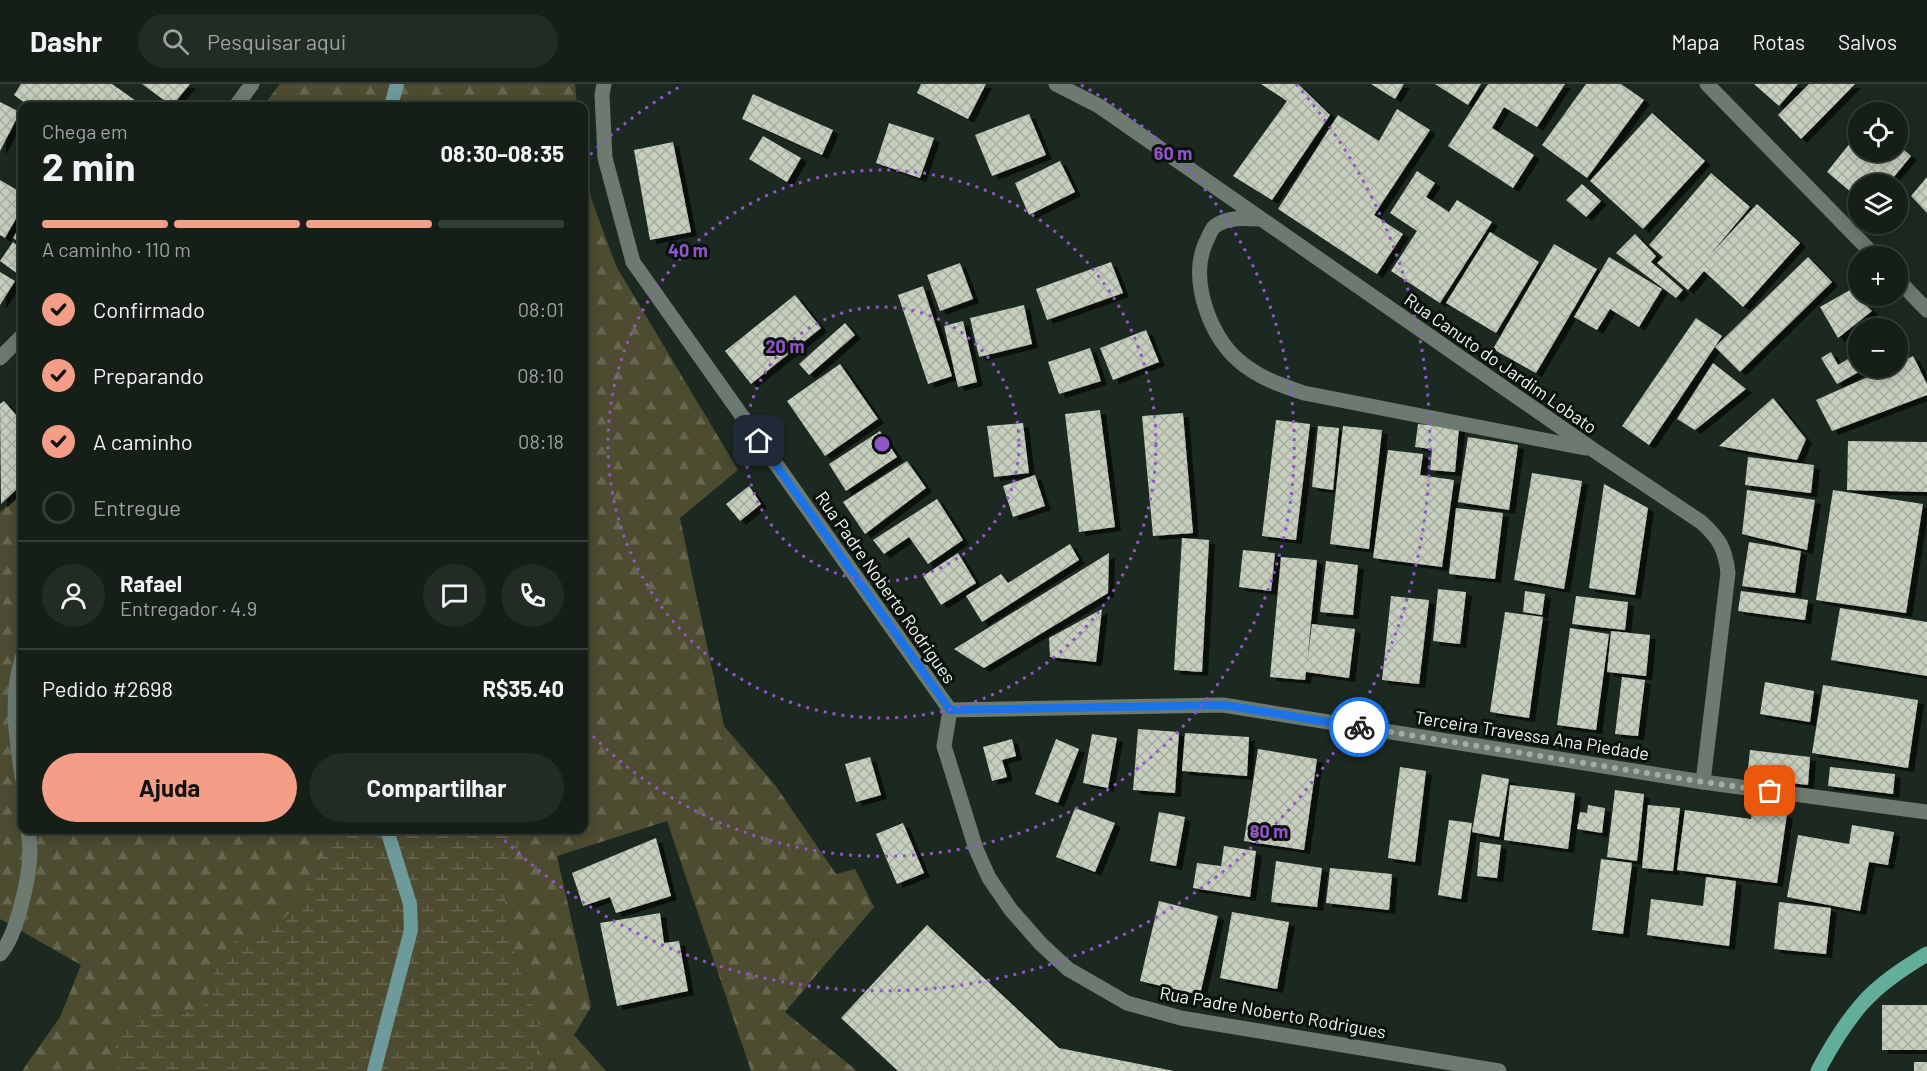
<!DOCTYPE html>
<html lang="pt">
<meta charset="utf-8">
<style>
:root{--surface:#151f18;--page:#222c25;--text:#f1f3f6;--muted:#9da2a2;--line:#343d37;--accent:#f49e87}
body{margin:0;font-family:Barlow,sans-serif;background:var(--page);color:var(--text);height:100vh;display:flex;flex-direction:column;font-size:22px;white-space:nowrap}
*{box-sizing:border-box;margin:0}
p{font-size:20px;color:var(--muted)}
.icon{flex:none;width:33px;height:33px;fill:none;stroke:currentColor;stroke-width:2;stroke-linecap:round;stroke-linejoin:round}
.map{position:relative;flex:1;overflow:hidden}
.details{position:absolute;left:18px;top:18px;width:570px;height:732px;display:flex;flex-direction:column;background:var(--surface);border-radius:12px;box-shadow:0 3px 15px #0003,0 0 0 2px var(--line)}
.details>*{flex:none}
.controls{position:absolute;left:1848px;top:18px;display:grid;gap:12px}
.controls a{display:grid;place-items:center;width:60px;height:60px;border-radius:50%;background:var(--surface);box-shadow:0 3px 15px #0003,0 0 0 2px var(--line);font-size:30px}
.pin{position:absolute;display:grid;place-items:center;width:51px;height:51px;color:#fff;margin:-26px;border-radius:12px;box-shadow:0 3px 9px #0006}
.courier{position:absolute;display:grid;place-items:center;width:60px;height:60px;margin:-30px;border:4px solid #1a73e8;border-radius:50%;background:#fff;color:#222;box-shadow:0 2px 8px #0007}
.headline em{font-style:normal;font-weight:700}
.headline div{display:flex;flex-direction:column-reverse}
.headline{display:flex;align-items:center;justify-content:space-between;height:102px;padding:0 24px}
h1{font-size:39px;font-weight:700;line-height:45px}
.bar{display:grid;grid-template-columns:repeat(4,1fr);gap:9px 6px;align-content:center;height:72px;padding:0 24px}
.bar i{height:8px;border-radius:4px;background:var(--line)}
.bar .selected{background:var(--accent)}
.bar p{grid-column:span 4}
.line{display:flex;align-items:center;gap:15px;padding:0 24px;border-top:2px solid var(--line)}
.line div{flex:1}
.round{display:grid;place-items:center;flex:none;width:63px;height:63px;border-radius:32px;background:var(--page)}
ol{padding:0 24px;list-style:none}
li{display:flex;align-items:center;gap:18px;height:66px}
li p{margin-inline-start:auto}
li .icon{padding:6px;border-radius:50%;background:var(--accent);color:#111;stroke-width:4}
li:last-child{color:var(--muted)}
li i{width:33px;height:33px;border:3px solid var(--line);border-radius:50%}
.primary-button{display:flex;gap:12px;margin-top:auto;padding:12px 24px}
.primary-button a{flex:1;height:69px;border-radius:36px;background:var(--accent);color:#111;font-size:24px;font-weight:700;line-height:69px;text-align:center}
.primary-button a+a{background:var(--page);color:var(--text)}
header{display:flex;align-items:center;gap:36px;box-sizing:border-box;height:84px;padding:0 30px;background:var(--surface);border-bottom:2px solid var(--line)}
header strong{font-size:28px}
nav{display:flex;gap:33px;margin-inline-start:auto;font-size:21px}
.search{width:420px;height:54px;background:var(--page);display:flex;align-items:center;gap:15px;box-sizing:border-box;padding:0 21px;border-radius:33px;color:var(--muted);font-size:22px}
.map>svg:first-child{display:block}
.forest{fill:url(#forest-firs)}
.wetland{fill:url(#wetland-marsh)}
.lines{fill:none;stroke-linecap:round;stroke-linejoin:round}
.stream{stroke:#6d9a9b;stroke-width:14}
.building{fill:url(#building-cross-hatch);filter:url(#shadow)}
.minor{stroke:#6c7a6f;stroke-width:15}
.major{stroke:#62ae9b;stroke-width:15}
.done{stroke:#a4aea7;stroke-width:6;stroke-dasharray:0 10.8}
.route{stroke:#1a73e8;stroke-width:8}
.ring{fill:none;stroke:#9254c9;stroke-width:3;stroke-dasharray:3 6}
.labels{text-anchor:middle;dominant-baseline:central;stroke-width:6;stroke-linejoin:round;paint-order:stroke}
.street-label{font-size:18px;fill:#eef6f0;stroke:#0a100c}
.centre{fill:#9254c9;stroke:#0a100c;stroke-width:3}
.ring-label{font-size:18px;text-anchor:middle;font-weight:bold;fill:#9254c9;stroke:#0a100c;stroke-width:6;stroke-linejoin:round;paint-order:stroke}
</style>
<header>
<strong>Dashr</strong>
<div class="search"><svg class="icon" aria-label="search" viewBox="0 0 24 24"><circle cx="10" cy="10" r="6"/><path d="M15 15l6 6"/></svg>Pesquisar aqui</div>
<nav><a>Mapa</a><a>Rotas</a><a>Salvos</a></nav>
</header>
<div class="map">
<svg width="1927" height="987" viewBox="0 0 1927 987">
<defs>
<pattern id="forest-firs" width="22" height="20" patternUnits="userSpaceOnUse" patternTransform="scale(1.5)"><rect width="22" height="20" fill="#4d4c31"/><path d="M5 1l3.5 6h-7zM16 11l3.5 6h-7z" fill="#67664f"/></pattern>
<pattern id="wetland-marsh" width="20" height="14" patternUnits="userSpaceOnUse" patternTransform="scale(1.5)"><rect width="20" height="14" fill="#4d4c31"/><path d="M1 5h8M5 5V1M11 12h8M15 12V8" fill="none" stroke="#67664f"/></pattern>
<pattern id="building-cross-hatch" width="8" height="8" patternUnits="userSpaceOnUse" patternTransform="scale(1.5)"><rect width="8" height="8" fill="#c6cebe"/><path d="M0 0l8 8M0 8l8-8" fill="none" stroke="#a6ada0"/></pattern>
<filter id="shadow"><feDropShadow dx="6" dy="4" stdDeviation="0" flood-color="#0009"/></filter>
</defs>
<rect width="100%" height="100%" fill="#1c2920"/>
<!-- forest -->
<g class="forest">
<polygon points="280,0 575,0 577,22 263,22"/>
<polygon points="584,68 591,114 616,182 738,386 680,434 724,642 775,701 836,790 855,785 874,823 785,928 857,987 751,987 667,737 557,772 591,923 574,951 606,987 22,987 60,933 81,881 0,835 0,428 22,409 22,746 584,746"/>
</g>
<!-- wetland -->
<polygon class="wetland" points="329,746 524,746 510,783 505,819 507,847 539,941 537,974 532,987 117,987 115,957 126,938 157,927 194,928 207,919 215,883 227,864 246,850 280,840 301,814 327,762"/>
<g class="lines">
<!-- stream -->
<g class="stream">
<polyline points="391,22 397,0"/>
<polyline points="374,987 411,846 410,820 387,746"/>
</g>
</g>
<!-- building -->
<g class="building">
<polygon points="21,0 112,0 143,22 29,22 14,11"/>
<polygon points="142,0 190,0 172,22"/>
<polygon points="921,0 986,0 968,35 917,9"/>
<polygon points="1261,0 1298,0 1330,31 1272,116 1233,92 1287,17"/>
<polygon points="1371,0 1404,0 1395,15"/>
<polygon points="1435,0 1481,0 1468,21"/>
<polygon points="1488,0 1565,0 1537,43 1504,23 1492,44 1534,71 1513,104 1448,62"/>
<polygon points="1586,0 1621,0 1644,16 1587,94 1542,61"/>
<polygon points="1754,0 1798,0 1779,22"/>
<polygon points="1809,0 1855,0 1801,55 1778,31"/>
<polygon points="753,10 833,46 822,71 742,35"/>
<polygon points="0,18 20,28 0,67"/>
<polygon points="1397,25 1430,46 1374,131 1403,150 1377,190 1278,125 1338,31 1379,57"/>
<polygon points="1652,29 1705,77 1643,145 1590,97"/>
<polygon points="1029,30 1046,71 992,92 975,51"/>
<polygon points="889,39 934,54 920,94 876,79"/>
<polygon points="1858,49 1858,68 1898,68 1898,61 1911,72 1888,100 1858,100 1858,114 1827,88"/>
<polygon points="763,52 801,74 787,98 749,75"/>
<polygon points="673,58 691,148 650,156 634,66"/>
<polygon points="1060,77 1075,108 1029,131 1015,99"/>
<polygon points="1417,87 1435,99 1426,113 1449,128 1457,116 1492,138 1440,219 1391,187 1417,147 1390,129"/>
<polygon points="1711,89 1750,123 1709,172 1757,120 1800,159 1743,223 1704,187 1688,206 1657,179 1663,173 1649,161"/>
<polygon points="1927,93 1927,129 1911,112"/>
<polygon points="0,96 22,109 22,124 5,154 0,151"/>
<polygon points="1582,100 1601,117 1586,133 1566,116"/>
<polygon points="22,139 22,160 13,154"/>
<polygon points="1490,148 1539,178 1496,249 1446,219"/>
<polygon points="1635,150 1656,172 1651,178 1683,206 1676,214 1616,169"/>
<polygon points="13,158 22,165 22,193 0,177"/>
<polygon points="1554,160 1597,185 1536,289 1493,265"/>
<polygon points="1609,173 1662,205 1639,243 1610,225 1597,246 1574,233"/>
<polygon points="1808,173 1832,198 1740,288 1715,263"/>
<polygon points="1111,178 1123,209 1047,236 1036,205"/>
<polygon points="960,179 973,215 940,227 927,191"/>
<polygon points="0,188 15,197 0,221"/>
<polygon points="923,202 952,292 928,300 898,211"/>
<polygon points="1850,206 1872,227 1838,254 1820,223"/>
<polygon points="795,211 821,244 751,300 725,267"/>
<polygon points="1024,221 1032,260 979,273 970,234"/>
<polygon points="1696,234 1722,252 1649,361 1622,342"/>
<polygon points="963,237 977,298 958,303 944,242"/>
<polygon points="845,239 855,251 809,291 799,280"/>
<polygon points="1146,246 1159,278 1113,296 1100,264"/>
<polygon points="1090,264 1101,297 1059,310 1048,278"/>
<polygon points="1831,268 1838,281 1858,269 1858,284 1866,284 1837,300 1821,274"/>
<polygon points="1913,272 1927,300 1927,311 1832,347 1816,316 1888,284 1898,284 1898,279"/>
<polygon points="1713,279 1746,305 1695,346 1677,335"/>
<polygon points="840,280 878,335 825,372 787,317"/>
<polygon points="1773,314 1806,355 1797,376 1719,362"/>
<polygon points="4,317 22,338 22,400 1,420 0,320"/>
<polygon points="1100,326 1115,443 1079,448 1065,330"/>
<polygon points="1183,329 1193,449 1153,452 1142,332"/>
<polygon points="1276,336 1310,340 1296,456 1262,452"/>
<polygon points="1023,339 1029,389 994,393 987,342"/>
<polygon points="1418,340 1459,344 1455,388 1430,386 1432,365 1415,363"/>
<polygon points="1318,342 1339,344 1333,406 1312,403"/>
<polygon points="1343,342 1382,346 1369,465 1330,460"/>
<polygon points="880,347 897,373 846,407 829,380"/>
<polygon points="1468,353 1518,361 1509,426 1458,418"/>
<polygon points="1848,357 1927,358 1927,408 1847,406"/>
<polygon points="1388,366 1423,370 1420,391 1454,396 1442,483 1373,474"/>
<polygon points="1748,373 1814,381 1811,409 1745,401"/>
<polygon points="907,377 926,404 865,450 843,418"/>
<polygon points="1532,389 1582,397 1564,505 1514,496"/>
<polygon points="1035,391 1045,422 1013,433 1003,402"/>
<polygon points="1604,400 1648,424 1635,511 1589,504"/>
<polygon points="749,402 761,420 740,437 726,420"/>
<polygon points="1747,406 1815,416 1807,466 1742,450"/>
<polygon points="1833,406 1923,420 1906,529 1816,516"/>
<polygon points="937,415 963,456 928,480 909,453 884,470 873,456"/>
<polygon points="1456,424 1503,429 1495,495 1449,490"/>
<polygon points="1182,454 1209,456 1202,588 1174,586"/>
<polygon points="1749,458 1801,467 1795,509 1742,502"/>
<polygon points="1070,460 1079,476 982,538 966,512 1001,490 1008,499"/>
<polygon points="1243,466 1275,469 1271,507 1239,503"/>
<polygon points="958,469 976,499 941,521 923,492"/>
<polygon points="1109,469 1108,509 984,584 954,565"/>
<polygon points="1281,473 1317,476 1307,580 1312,540 1355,545 1349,594 1306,588 1305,596 1270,593"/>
<polygon points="1326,477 1358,481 1353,531 1320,528"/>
<polygon points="1438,505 1466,508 1460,560 1433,557"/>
<polygon points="1525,507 1545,510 1542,531 1523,528"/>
<polygon points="1741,507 1808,516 1805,536 1738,527"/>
<polygon points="1391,512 1429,516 1419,600 1382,596"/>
<polygon points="1576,512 1628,518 1625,546 1572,540"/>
<polygon points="1840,524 1927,538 1927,592 1831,576"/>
<polygon points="1102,525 1096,578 1050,573 1049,554"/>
<polygon points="1505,528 1543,533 1529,634 1490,628"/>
<polygon points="1570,544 1609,550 1596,646 1557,641"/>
<polygon points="1611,547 1650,551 1646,592 1607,588"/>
<polygon points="1622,593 1645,596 1638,652 1615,650"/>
<polygon points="1765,598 1814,607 1810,638 1760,630"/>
<polygon points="1823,601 1918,616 1908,684 1812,669"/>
<polygon points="1138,645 1179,648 1175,709 1133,706"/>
<polygon points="1185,649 1249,653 1247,692 1182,687"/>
<polygon points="1092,650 1117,654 1108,704 1083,699"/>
<polygon points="1012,655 1016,672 1002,676 1007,693 992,697 983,663"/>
<polygon points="1056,655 1079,665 1058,719 1035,710"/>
<polygon points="1258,665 1317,675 1304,766 1244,757"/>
<polygon points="1750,666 1810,673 1808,701 1747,694"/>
<polygon points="870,673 881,711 856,718 845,680"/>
<polygon points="1400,683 1426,687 1415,778 1388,774"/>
<polygon points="1830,683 1895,690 1893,710 1828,702"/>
<polygon points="1482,690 1509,695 1499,753 1472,748"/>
<polygon points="1510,701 1575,709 1568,765 1504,756"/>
<polygon points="1615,706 1644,710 1637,777 1607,773"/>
<polygon points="1588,721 1605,724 1602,749 1577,745 1580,728 1587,729"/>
<polygon points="1648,721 1680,724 1673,787 1642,784"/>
<polygon points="1075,724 1115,739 1095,788 1056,773"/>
<polygon points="1752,725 1787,730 1777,799 1677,786 1685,726 1751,735"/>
<polygon points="1159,728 1185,733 1176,782 1150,777"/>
<polygon points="1449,736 1472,739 1461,815 1438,811"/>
<polygon points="903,739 924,789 897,800 876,750"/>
<polygon points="1852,741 1894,748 1888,781 1869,778 1860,827 1787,813 1798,751 1849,760"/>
<polygon points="656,754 671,812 616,829 610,813 583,822 572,789"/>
<polygon points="1480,758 1501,761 1497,794 1477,792"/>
<polygon points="1224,762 1256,767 1250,813 1193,804 1197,779 1221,782"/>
<polygon points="1601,775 1632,779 1623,850 1592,846"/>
<polygon points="1276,777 1322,784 1317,823 1271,818"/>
<polygon points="1330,784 1392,790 1389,826 1326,819"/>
<polygon points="1706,793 1736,797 1729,862 1647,851 1651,815 1703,822"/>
<polygon points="1159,817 1218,832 1200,911 1140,897"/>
<polygon points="1779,818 1831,824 1826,870 1774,865"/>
<polygon points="1232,828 1289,838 1277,905 1220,894"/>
<polygon points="660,829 664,859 679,857 688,907 617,922 600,839"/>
<polygon points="927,841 1059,964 1174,987 898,987 841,934"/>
<rect x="1882" y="921" width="45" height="45"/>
<rect x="1914" y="978" width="13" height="9"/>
</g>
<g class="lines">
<!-- minor -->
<g class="minor">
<polyline points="604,0 602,11 605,74 633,178 950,626 944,662 976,765 989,794 1011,826 1041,860 1068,885 1127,919 1181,934 1499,987"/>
<path d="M1056,0L1099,22L1592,365L1701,438C1719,454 1725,464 1728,489L1703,698"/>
<polyline points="1707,0 1875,172"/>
<polyline points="236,22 252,0"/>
<path d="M1259,135C1243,134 1229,133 1215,142C1210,146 1209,153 1206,158C1189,194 1209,251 1238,276C1257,293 1280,301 1304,309L1585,364"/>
<polyline points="1898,196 1927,226"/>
<polyline points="0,274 22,252"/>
<path d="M22,574C10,615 16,651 22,693"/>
<polyline points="950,626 1223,621 1703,698 1927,728"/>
<path d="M0,870C17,852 29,794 30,770C30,762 29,753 28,746"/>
</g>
<!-- major -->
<path class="major" d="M1818,987C1830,964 1844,941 1861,921C1879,900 1904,884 1927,870"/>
</g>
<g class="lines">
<!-- done -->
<polyline class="done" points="1359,643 1703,698 1770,707"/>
<!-- route -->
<polyline class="route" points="759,357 950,626 1223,621 1359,643"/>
</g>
<!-- distance rings -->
<g class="ring">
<circle cx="882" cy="360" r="137"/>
<circle cx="882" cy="360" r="274"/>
<path d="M584 77A411 411 0 0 1 683 1M1081 1A411 411 0 1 1 584 643"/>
<path d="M1296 0A548 548 0 0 1 495 747"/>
</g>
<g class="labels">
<!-- street labels -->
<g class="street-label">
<text transform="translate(1501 279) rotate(35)">Rua Canuto do Jardim Lobato</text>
<text transform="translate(886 503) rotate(55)">Rua Padre Noberto Rodrigues</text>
<text transform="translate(1532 651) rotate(9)">Terceira Travessa Ana Piedade</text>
<text transform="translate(1273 928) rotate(10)">Rua Padre Noberto Rodrigues</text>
</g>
</g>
<circle cx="882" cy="360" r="9" class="centre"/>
<g class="ring-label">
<text x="1173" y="76">60 m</text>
<text x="688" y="173">40 m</text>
<text x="785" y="269">20 m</text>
<text x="1269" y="754">80 m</text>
</g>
</svg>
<div class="controls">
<a><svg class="icon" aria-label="locate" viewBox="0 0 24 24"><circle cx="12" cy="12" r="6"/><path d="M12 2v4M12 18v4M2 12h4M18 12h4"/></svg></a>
<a><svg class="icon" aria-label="layers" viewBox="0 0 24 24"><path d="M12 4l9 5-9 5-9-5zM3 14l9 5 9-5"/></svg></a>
<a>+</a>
<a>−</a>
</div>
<div class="pin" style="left:1770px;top:707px;background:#ea580c"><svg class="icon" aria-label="bag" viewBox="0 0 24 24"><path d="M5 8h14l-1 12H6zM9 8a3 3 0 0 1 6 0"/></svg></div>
<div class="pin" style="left:759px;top:357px;background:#1f2937"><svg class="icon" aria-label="home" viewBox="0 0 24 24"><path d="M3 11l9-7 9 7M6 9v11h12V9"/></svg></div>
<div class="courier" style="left:1359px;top:643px"><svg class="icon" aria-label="bike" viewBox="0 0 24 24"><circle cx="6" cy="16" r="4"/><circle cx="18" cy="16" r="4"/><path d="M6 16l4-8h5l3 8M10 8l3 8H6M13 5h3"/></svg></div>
<section class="details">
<div class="headline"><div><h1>2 min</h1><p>Chega em</p></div><em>08:30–08:35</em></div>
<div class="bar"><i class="selected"></i><i class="selected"></i><i class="selected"></i><i></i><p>A caminho · 110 m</p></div>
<ol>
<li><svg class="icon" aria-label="check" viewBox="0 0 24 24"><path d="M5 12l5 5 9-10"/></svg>Confirmado<p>08:01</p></li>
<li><svg class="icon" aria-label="check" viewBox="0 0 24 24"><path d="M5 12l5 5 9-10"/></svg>Preparando<p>08:10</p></li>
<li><svg class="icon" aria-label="check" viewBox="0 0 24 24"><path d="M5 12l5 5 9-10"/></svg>A caminho<p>08:18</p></li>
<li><i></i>Entregue</li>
</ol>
<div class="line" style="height:108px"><a class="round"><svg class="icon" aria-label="person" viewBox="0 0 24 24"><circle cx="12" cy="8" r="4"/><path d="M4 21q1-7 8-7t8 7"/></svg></a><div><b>Rafael</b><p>Entregador · 4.9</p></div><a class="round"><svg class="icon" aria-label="chat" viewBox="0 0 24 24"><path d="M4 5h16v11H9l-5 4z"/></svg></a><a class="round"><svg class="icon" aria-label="phone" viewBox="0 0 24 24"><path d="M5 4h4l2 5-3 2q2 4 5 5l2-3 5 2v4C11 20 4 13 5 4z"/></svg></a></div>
<div class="line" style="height:78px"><div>Pedido #2698</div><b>R$35.40</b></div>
<div class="primary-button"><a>Ajuda</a><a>Compartilhar</a></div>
</section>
</div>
